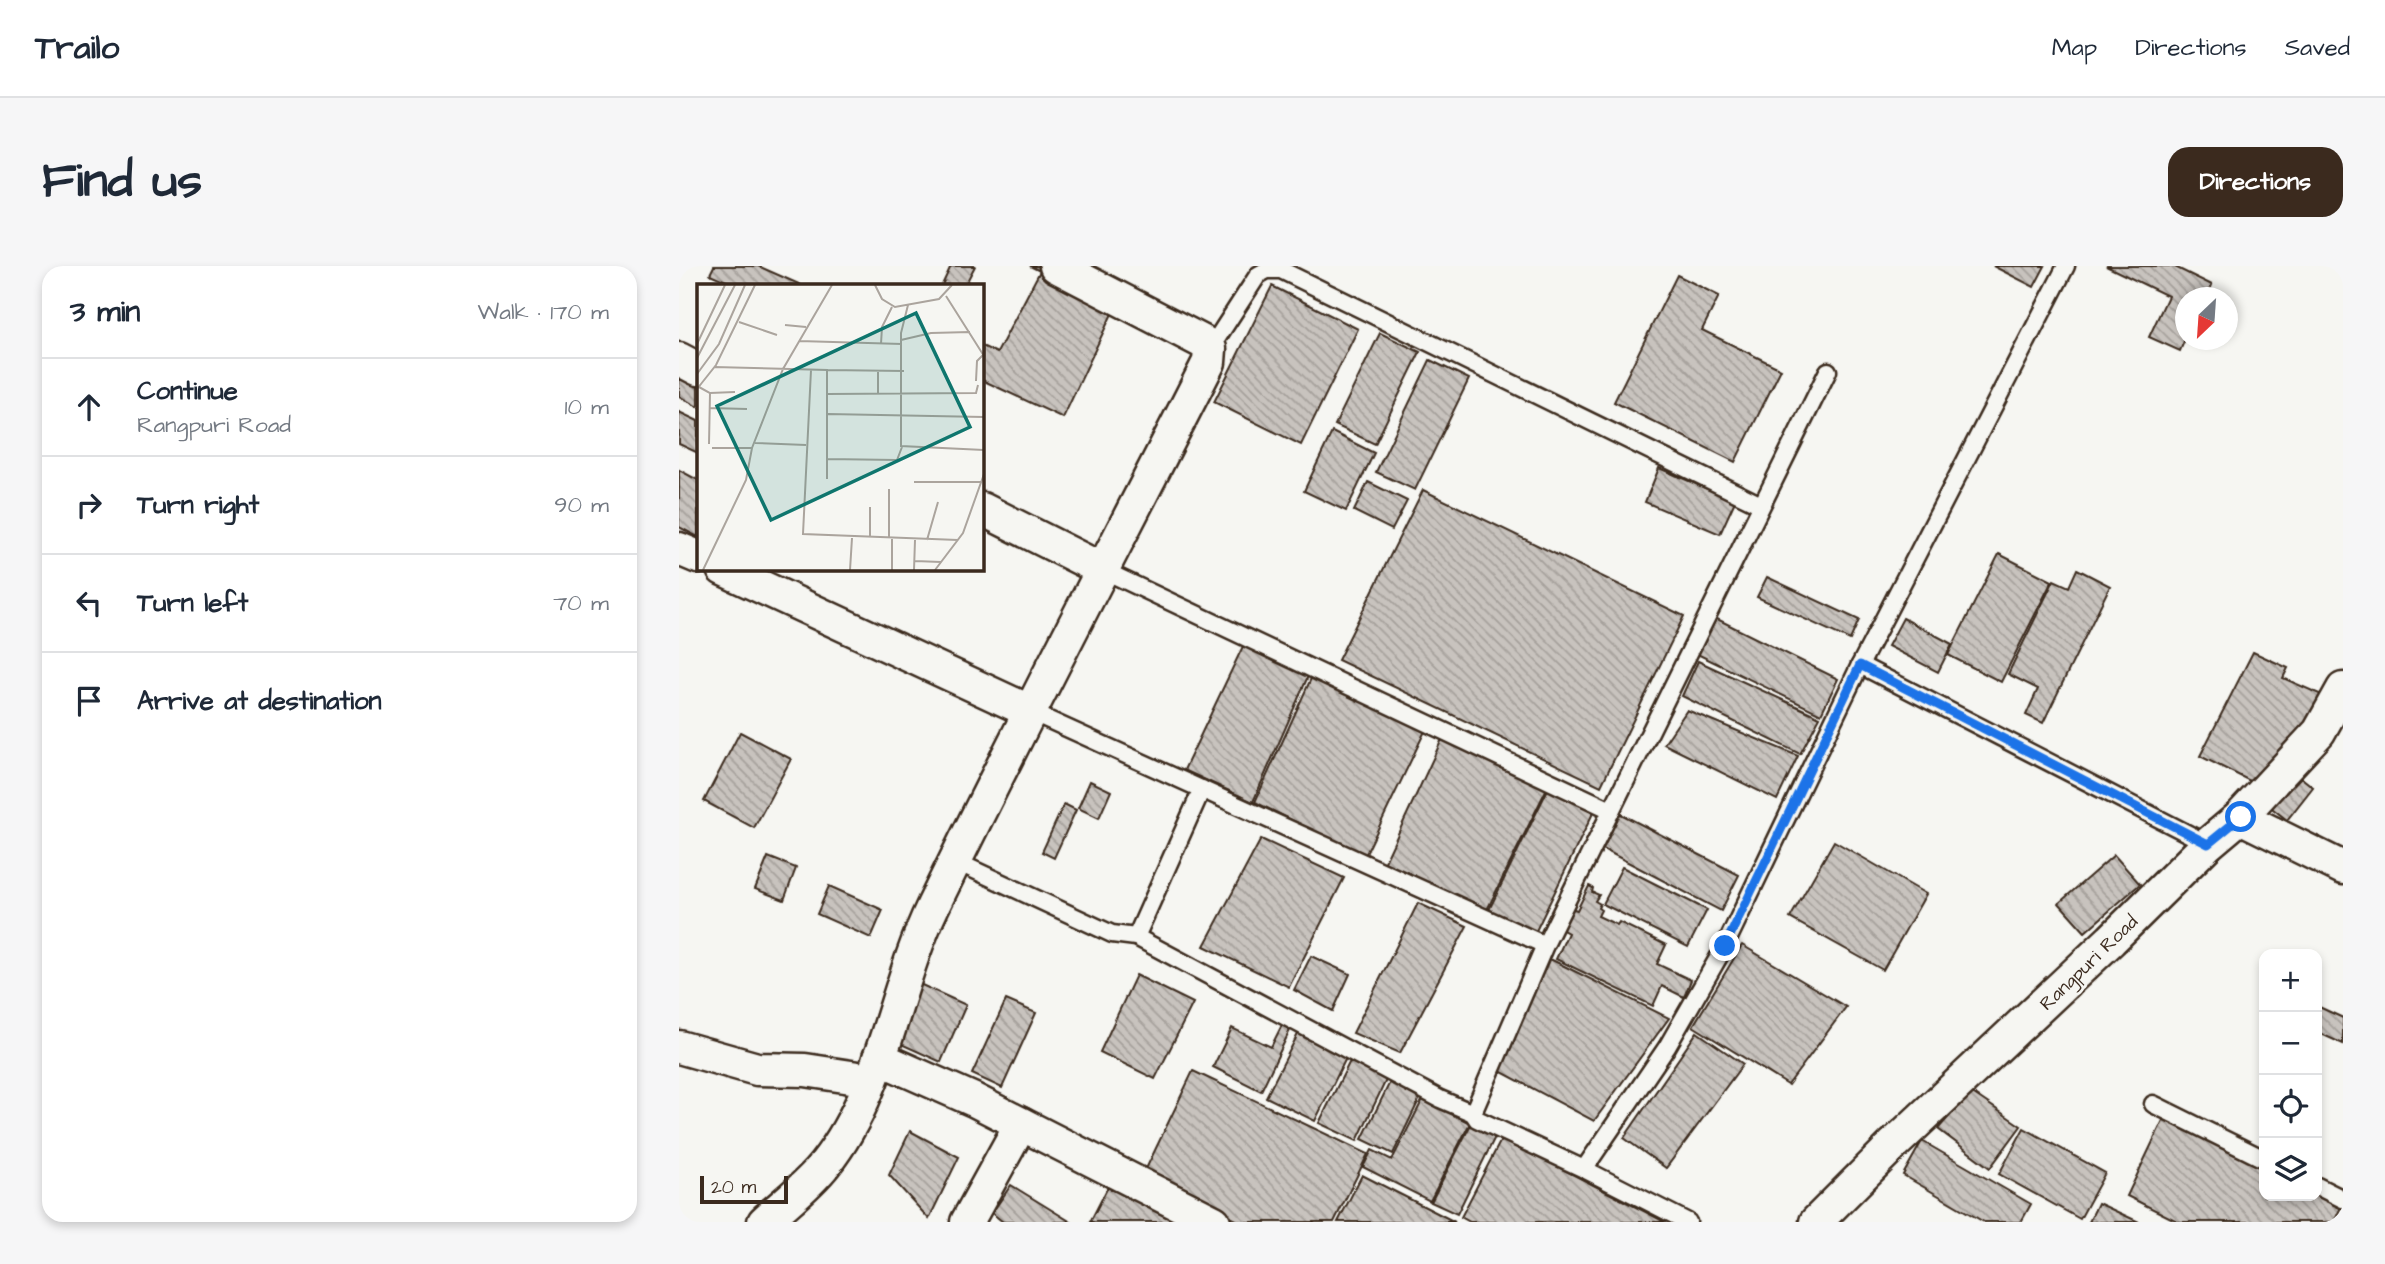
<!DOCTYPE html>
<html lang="en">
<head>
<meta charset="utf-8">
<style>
	body { margin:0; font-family:"Architects Daughter",sans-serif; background:#f6f6f7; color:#1f2937 }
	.controls { position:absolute; right:21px; bottom:21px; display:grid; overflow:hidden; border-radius:14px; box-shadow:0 4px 10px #0003 }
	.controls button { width:63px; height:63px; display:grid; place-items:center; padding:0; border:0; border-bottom:2px solid #e0e1e3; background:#fff; color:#1f2937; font:35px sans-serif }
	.compass { position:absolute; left:1496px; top:21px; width:63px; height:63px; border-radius:50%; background:#fff; box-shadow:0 4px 10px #0003; rotate:205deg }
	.scale { position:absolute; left:21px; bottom:18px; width:88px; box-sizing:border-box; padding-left:7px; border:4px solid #3b2a1e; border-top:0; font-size:19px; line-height:24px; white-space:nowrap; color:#3b2a1e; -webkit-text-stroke:5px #f6f6f2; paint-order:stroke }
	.stop { position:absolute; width:21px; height:21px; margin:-16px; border:5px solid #1a73e8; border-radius:50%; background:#fff }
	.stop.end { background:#1a73e8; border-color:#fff; box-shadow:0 2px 7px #0008 }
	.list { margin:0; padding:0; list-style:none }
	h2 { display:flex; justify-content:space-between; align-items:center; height:91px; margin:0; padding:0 28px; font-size:30px }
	h2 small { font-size:23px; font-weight:400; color:#747a83 }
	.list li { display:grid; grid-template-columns:46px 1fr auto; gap:21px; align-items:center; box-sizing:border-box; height:98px; padding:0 28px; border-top:2px solid #e0e1e3 }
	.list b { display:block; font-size:26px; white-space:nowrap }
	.list p { margin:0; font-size:23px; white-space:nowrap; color:#747a83 }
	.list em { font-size:23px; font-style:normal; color:#747a83 }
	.icon { flex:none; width:38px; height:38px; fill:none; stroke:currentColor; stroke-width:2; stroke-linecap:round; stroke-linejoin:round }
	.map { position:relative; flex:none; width:1664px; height:956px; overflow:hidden; border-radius:21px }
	header { display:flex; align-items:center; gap:42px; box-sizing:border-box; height:98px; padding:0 35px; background:#fff; border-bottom:2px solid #e0e1e3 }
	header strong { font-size:33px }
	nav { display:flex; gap:38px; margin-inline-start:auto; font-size:24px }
	.intro { display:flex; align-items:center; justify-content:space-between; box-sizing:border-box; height:168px; padding:0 42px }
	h1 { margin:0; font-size:49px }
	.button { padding:18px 32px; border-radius:21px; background:#3b2a1e; color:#fff; font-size:24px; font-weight:700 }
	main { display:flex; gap:42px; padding:0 42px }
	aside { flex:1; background:#fff; border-radius:21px; box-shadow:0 4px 10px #0003 }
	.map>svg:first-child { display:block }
	.building { fill:url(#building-back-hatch); stroke:#3b2a1e; stroke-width:2 }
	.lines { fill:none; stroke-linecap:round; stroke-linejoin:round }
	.lane-casing { stroke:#3b2a1e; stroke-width:21 }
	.street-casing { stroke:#3b2a1e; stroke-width:37 }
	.lane { stroke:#f6f6f2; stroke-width:16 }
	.street { stroke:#f6f6f2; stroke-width:32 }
	.route { stroke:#1a73e8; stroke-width:9 }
	.labels { text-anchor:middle; stroke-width:5; stroke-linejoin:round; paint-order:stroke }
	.street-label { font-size:19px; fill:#3b2a1e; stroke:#f6f6f2 }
	.inset-road { fill:none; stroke:#aba49d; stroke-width:2 }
	.view { fill:#0f766e; fill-opacity:0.15; stroke:#0f766e; stroke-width:3.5 }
	.inset-edge { fill:none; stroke:#3b2a1e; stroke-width:3.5 }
</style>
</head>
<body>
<header>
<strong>Trailo</strong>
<nav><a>Map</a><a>Directions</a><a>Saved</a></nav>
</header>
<div class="intro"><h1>Find us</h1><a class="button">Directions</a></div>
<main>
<aside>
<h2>3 min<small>Walk · 170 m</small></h2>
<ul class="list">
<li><svg class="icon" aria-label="ahead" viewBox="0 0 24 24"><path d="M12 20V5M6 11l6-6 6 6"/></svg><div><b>Continue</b><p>Rangpuri Road</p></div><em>10 m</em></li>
<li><svg class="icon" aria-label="right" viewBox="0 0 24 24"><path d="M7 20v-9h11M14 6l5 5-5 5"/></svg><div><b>Turn right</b></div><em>90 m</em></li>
<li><svg class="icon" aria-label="left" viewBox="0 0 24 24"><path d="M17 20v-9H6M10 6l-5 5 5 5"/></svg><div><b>Turn left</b></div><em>70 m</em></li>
<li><svg class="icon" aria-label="arrive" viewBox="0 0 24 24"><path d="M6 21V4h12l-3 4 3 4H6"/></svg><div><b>Arrive at destination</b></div></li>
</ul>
</aside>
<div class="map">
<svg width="1664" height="956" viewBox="0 0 1664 956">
	<defs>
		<pattern id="building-back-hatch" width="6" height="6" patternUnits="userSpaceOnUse" patternTransform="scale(1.75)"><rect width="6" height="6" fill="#c8c3be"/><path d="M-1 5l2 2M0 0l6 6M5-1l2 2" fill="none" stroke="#a49f9a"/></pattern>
	</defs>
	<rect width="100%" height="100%" fill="#f6f6f2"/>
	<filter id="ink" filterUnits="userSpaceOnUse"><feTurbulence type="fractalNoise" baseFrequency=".0143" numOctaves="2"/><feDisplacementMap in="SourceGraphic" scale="14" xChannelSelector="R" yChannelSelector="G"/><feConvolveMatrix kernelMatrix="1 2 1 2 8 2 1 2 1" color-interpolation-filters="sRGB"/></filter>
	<g filter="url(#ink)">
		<!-- building -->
		<g class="building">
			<path d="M35,0H79L122,19H56L31,8Z"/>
			<path d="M272,0H296L286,19H263Z"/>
			<path d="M351,0H359L438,37L384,152L303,114V80L318,87L361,5Z"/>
			<path d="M1314,0H1366L1355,21Z"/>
			<path d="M1427,0H1494L1533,19L1527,32H1506V73L1501,85L1470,71L1489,30Z"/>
			<path d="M998,9L1040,30L1023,64L1102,103L1056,196L935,136Z"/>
			<path d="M593,20L679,63L622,179L535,136Z"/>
			<path d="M701,67L741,86L696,178L656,159Z"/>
			<path d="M751,94L790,113L736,224L697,206Z"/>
			<path d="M0,107L19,112V141L0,130Z"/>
			<path d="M0,146L19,155V187L0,178Z"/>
			<path d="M653,166L695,187L667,245L625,225Z"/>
			<path d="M980,202L1056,235L1041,268L966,236Z"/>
			<path d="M0,204L19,214V271L0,261Z"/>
			<path d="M689,216L728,235L713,264L675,245Z"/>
			<path d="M744,224L1005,350L922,520L659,394Z"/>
			<path d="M1320,288L1373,315L1322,416L1269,389Z"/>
			<path d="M1398,303L1431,320L1364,457L1347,449L1359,423L1329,408L1375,314L1390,321Z"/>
			<path d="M1088,311L1180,354L1171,374L1078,331Z"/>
			<path d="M1030,349L1159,413L1142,448L1012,385Z"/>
			<path d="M1224,352L1273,378L1259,406L1209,380Z"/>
			<path d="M565,378L630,408L574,536L505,504Z"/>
			<path d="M1574,386L1609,402L1604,412L1652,433L1573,516L1521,490Z"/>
			<path d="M1019,395L1141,451L1121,488L1003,430Z"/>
			<path d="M634,408L747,463L686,590L576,536Z"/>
			<path d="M1008,444L1119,490L1098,534L985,478Z"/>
			<path d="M61,466L112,493L75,562L25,535Z"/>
			<path d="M764,471L869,520L806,648L704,600Z"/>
			<path d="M1610,502L1634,521L1608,554L1584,535Z"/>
			<path d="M411,515L432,525L420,552L399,542Z"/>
			<path d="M870,521L916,543L854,671L807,650Z"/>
			<path d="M385,538L397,544L375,592L363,586Z"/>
			<path d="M938,546L1060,609L1042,645L920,581Z"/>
			<path d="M582,573L665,612L610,721L525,680Z"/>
			<path d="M1155,575L1247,628L1204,704L1111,652Z"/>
			<path d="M1435,589L1461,618L1406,666L1380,637Z"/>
			<path d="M89,591L117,602L105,634L76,623Z"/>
			<path d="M943,601L1028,644L1009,681L924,638Z"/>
			<path d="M150,620L204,644L192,672L138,648Z"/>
			<path d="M910,620L914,622L913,626L920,629L916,635L921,638L919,642L922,644L919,650L938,659L940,656L987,679L978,698L1012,714L1005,731L983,720L974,740L877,693L889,667L882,663L892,642L898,644Z"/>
			<path d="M739,637L788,660L721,787L674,767Z"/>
			<path d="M1063,679L1167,741L1109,819L1014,760Z"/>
			<path d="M632,690L671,708L654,745L615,724Z"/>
			<path d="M869,692L990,752L915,855L817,803Z"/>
			<path d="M457,709L514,737L476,813L421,786Z"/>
			<path d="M236,716L287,739L262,796L211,773Z"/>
			<path d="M327,734L357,747L323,822L293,808Z"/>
			<path d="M1638,740L1664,752V778L1638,766Z"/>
			<path d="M605,755L613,760L582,825L534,801L553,762L592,781Z"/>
			<path d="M620,766L668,790L636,855L587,831Z"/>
			<path d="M1018,766L1064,798L987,902L945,872Z"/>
			<path d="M671,795L708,812L678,875L640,857Z"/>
			<path d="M514,805L689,888L655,956H561L465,907Z"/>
			<path d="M711,816L742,830L714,888L683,873Z"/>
			<path d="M1292,826L1342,860L1311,902L1259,863Z"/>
			<path d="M744,833L791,857L751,935L684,901L693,884L713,894Z"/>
			<path d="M1486,850L1585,898V930H1638V923L1664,937L1655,956H1500L1448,930Z"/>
			<path d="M792,858L816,871L778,948L752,936Z"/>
			<path d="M1345,862L1426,907L1401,953L1320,908Z"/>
			<path d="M231,865L280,891L250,953L210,909Z"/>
			<path d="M823,872L986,956H791L782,951Z"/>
			<path d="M1243,875L1352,938L1342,956H1305L1224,909Z"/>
			<path d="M683,909L776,956H659Z"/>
			<path d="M434,911L516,956H411Z"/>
			<path d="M332,919L392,956H324L313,947Z"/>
			<path d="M1419,937L1460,956H1410Z"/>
		</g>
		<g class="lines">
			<defs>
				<g id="lane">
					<path d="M531,83L579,9L588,4H602L1082,239"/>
					<path d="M424,304L932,544"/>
					<path d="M1181,399L1529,578"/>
					<path d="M350,445L866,679"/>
					<path d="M276,595L433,668L457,671L761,833L794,847"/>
					<path d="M457,671L523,523"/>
					<path d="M1474,838L1585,893"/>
					<path d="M905,903L988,781L1046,680L1181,399L1387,0"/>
					<path d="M1638,920L1664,933"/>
					<path d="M1009,956L905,903L798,853L794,847L866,679L1149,105"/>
				</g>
				<g id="street">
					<path d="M0,93L19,103"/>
					<path d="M303,243L424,304"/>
					<path d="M0,283L19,291"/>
					<path d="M44,303L350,445"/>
					<path d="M1561,551L1664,602"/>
					<path d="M0,781L78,803L126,804L192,814"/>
					<path d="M200,792L295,834L535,956"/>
					<path d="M85,956C105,937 129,920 146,898C205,824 214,723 254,640C343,457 438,277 530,96L531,83L524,76L377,0"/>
					<path d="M288,956L342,858"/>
					<path d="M1137,956L1213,880L1432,674L1529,578L1561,551L1640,466L1664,423"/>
				</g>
			</defs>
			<!-- lane casing -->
			<use href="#lane" class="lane-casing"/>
			<!-- street casing -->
			<use href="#street" class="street-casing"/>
			<!-- lane -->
			<use href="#lane" class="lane"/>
			<!-- street -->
			<use href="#street" class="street"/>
		</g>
	</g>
	<g class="lines" filter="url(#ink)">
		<!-- route -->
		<path class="route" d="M1046,680L1181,399L1529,578L1562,551"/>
	</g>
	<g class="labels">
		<!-- street labels -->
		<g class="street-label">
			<text transform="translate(1409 696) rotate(-44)" y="7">Rangpuri Road</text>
		</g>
	</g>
	<!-- overview -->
	<g transform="translate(18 18)">
		<rect width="287" height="287" fill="#f6f6f2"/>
		<path class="inset-road" d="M178,1L185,15L198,23L242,15L255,1M249,12L287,72M211,21L204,49V162L287,166M42,38L80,51M88,41L109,43M204,56L234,49L273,48M102,57L205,60M0,60L28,1M184,60L185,43L195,23M0,74L38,1M17,83L130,86V195M114,86L106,250L261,256M130,86L207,87M181,88V110M0,90L22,60L48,1M279,97L280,77L286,71M2,103L13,109L12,160M0,105L19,81L58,1M13,109L38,108M131,110L279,109L281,101M13,124L50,125M131,130L287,133M58,159L109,161M15,164H55M130,175L200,176L205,163M217,198H285M192,205V255M173,223V254M230,256L241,218M218,277L244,278M6,286L49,196L55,164L86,85L135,1M153,286L155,254M195,286V255M217,286L218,256M238,286L266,249L287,190"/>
		<path class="view" d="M219,29L273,143L74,236L20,122Z"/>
		<rect width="287" height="287" class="inset-edge"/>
	</g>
</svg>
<div class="controls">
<button>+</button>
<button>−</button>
<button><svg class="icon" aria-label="locate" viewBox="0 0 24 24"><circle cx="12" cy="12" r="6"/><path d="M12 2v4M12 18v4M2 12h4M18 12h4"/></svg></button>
<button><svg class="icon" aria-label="layers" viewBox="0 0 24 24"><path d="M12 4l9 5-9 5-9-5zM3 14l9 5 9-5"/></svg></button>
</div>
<svg class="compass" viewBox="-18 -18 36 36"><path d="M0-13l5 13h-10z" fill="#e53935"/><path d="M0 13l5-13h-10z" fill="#747a83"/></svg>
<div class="scale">20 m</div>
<div class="stop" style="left:1562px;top:551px"></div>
<div class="stop end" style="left:1046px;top:680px"></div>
</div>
</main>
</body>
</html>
